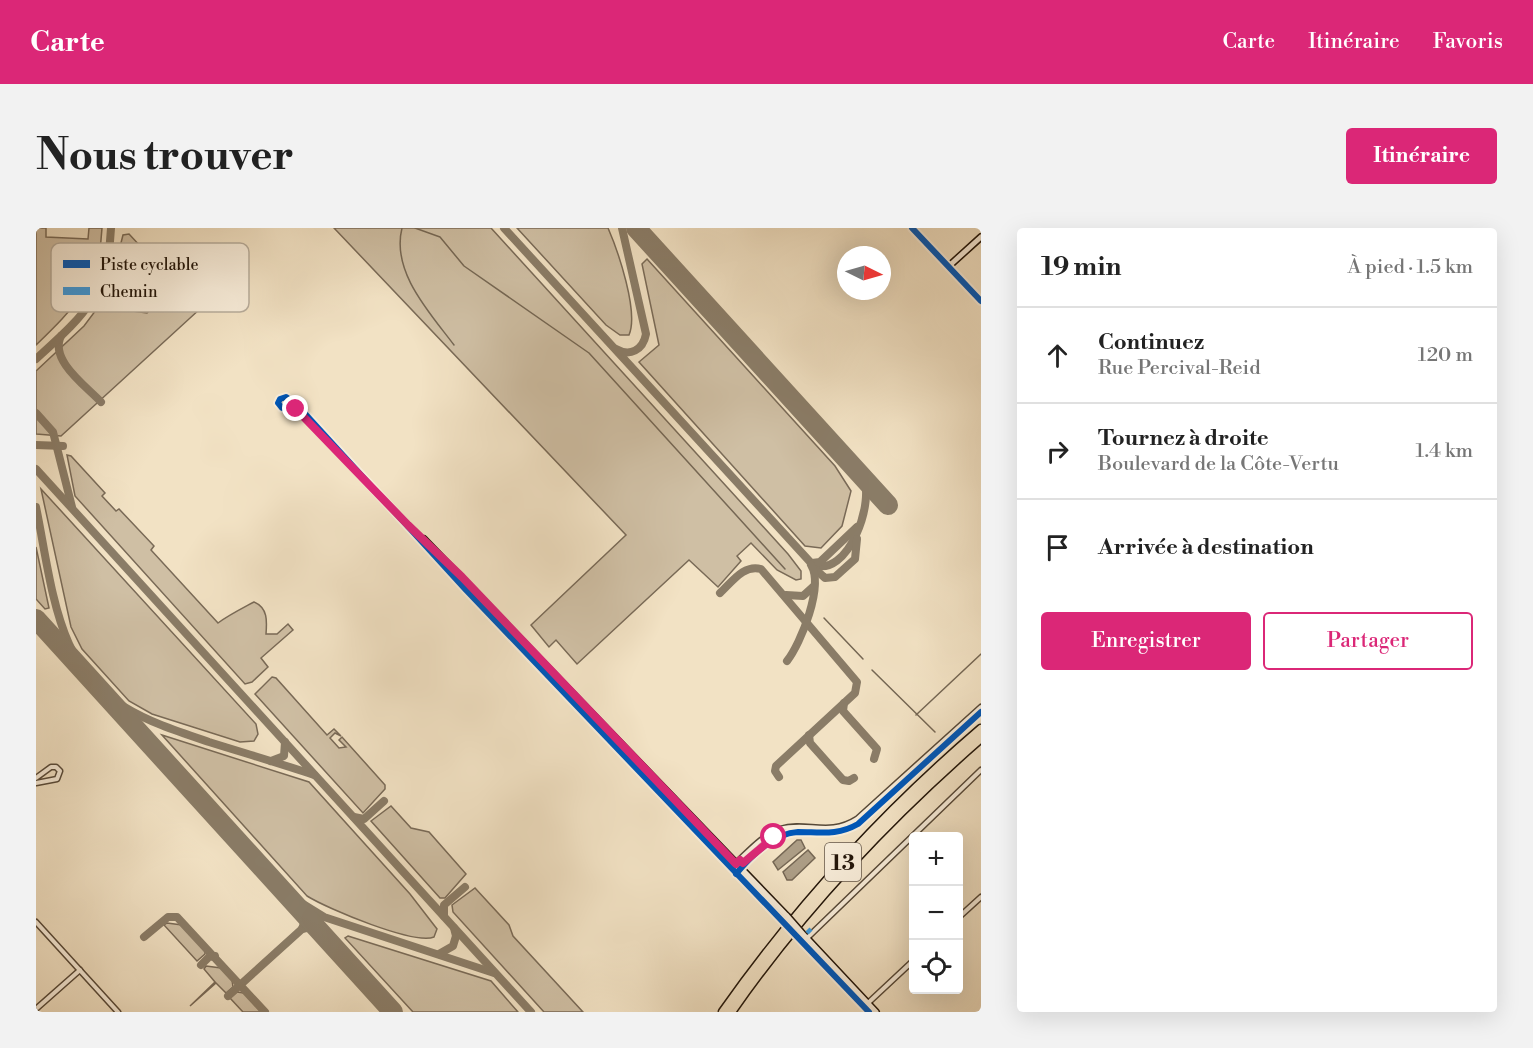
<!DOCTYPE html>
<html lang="fr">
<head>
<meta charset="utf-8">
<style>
	body { margin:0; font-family:"Libre Bodoni",serif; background:#f2f2f2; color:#222 }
	.controls { position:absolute; right:18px; bottom:18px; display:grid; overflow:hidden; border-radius:6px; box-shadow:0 6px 24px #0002 }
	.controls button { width:54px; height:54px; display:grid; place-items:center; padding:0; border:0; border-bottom:2px solid #e0e0e0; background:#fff; color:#222; font:30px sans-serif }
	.compass { position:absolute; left:801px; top:18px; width:54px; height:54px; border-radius:50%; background:#fff; box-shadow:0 6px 24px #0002; rotate:95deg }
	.stop { position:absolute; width:18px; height:18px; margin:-14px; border:4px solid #db2777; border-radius:50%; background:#fff }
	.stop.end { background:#db2777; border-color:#fff; box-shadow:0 2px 6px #0008 }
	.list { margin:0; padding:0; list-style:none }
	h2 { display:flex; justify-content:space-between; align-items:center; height:78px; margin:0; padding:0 24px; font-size:26px }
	h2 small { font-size:20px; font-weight:400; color:#767676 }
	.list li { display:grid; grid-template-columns:39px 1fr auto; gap:18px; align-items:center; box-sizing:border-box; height:96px; padding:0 24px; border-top:2px solid #e0e0e0 }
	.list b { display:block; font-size:22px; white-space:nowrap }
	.list p { margin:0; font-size:20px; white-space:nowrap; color:#767676 }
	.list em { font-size:20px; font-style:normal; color:#767676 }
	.actions { display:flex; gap:12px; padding:18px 24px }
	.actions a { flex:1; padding:14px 0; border:2px solid #db2777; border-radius:6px; text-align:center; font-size:21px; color:#db2777 }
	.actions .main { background:#db2777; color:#fff }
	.icon { flex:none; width:33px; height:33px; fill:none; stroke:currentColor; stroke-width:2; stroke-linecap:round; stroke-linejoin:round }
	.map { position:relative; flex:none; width:945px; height:784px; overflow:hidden; border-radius:6px }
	header { display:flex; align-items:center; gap:36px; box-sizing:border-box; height:84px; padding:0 30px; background:#db2777; color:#fff }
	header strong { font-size:28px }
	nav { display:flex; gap:33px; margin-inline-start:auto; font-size:21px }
	.intro { display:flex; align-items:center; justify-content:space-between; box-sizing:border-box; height:144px; padding:0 36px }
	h1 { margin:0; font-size:42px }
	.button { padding:15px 27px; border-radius:6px; background:#db2777; color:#fff; font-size:21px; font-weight:700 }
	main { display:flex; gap:36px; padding:0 36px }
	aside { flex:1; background:#fff; border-radius:6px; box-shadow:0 6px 24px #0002 }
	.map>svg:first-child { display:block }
	.green { fill:#cfbfa4; stroke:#796a57; stroke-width:1.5 }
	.water { fill:#ac9d85; stroke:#756754; stroke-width:1.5 }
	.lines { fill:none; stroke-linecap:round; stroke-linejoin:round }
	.stream { stroke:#756754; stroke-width:1.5 }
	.taxiway { stroke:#8a7c67; stroke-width:8 }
	.runway { stroke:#8a7c67; stroke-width:20 }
	.street-casing { stroke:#574938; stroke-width:7 }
	.secondary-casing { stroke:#23160a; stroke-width:8 }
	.highway-casing { stroke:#23160a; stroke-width:11 }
	.street { stroke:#f7ecd9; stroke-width:4 }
	.secondary { stroke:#f7ecd9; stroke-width:5 }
	.highway { stroke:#f2e2c4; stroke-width:8 }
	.secondary-bridge-casing { stroke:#23160a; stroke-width:8; stroke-linecap:butt }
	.secondary-bridge { stroke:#f7ecd9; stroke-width:5 }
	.quiet { stroke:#3c9ade; stroke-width:4.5; stroke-dasharray:9 4.5; stroke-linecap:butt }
	.cycleway-casing { stroke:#f7ecd9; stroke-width:10 }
	.cycleway { stroke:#0057b8; stroke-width:6 }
	.route { stroke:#db2777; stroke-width:8 }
	.labels { text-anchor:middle; stroke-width:6; stroke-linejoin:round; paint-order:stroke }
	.shield { fill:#f7ecd9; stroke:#635648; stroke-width:1.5 }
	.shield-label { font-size:22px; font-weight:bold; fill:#23160a }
	.key { fill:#f7ecd9; stroke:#b7ac9b; stroke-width:1.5 }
	.key-label { font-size:16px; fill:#23160a }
</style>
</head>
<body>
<header>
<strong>Carte</strong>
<nav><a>Carte</a><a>Itinéraire</a><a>Favoris</a></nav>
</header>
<div class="intro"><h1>Nous trouver</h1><a class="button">Itinéraire</a></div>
<main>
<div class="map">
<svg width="945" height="784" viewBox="0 0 945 784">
	<rect width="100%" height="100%" fill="#f2e2c4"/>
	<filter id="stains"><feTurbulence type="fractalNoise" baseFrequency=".00333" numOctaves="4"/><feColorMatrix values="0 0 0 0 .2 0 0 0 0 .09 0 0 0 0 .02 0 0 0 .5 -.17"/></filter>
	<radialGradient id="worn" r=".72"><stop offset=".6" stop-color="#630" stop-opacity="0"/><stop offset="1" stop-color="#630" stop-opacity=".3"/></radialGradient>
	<!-- green -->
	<g class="green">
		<path d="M0,0H10V9L52,11L53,0H66C64,55 37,81 0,117Z"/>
		<path d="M298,0H455L752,326L765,343V351L760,352L741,342L715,315L701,328L705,333L682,359L653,332L541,436L520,412L513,419L495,397L590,307Z"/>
		<path d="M481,0H572C582,23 603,84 593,107H584L570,97Z"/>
		<path d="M93,6L107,21L93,20L101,35L92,41L91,49L95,50L93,57L95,60L89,75L98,78L97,83L111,85L122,73L128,75L136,65L145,61L165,77V80L25,208L0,206V143L48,98L72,66L87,7Z"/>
		<path d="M611,31L799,238L815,263L806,298L785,320L769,318L603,134L623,117L606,36Z"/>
		<path d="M31,227L35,228L69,265L66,268L80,283L83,281L118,318L115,322L182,395C193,387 205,381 218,374C232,380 231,393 230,406H241L252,396L257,402L225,430L232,439L216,454L209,456L39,268Z"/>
		<path d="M5,261L220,496L222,506L218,513L204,514L116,486L93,473L46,421L35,399Z"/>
		<path d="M0,319L13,380L9,381L0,371Z"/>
		<path d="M236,449L240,450L291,507L298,501L305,508L299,505L294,510L303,520L310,519L303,512L306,509L349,557V561L327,585L219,466Z"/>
		<path d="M126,507L273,554L374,666L401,701L398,709C378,717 292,681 271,668Z"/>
		<path d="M355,578L375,600L393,604L430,646L409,670H404L335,593Z"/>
		<path d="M439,660L473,697L477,708L547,784H508L417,684L416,677Z"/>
		<path d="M131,695L146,697L169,722V726L161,733L128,697Z"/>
		<path d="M312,708L455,753L482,784H377L309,710Z"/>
		<path d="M170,738L185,740L196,752L197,759L190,765L180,755L154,778L179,754L168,741Z"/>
		<path d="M201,764L208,765L225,784H207L194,770Z"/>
	</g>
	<!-- water -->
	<g class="water">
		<path d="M761,612H765L769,620L742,642L737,634Z"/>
		<path d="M772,622L779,630L756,652H751L747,644Z"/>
	</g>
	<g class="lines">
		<!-- stream -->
		<g class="stream">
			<path d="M366,0C355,44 394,85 418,117"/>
			<path d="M379,0L404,9L428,38L553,125L749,341"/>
			<path d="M788,390L827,431"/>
			<path d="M836,442L899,504"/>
			<path d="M880,487L945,426"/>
		</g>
		<!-- taxiway -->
		<g class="taxiway">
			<path d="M468,0L776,336C812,353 841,270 826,248"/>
			<path d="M25,108C13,132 50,158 65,174"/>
			<path d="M580,121C594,129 607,122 610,106L586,0"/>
			<path d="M0,131C47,88 72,68 75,0"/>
			<path d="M0,185L17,204L36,279"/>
			<path d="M0,217L27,218"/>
			<path d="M0,241L495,784"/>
			<path d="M0,279C9,322 15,376 33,416C61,478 114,494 173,514C208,525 243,535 278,547"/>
			<path d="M776,335L784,334L821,299"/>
			<path d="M779,341L789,350L799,349L819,331L821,311"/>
			<path d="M684,365C696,354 708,336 725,341L821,454L819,465L740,538L739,543L743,549"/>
			<path d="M750,367L767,368L778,358"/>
			<path d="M751,433C765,415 788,358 775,337"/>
			<path d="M808,475L807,483L841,521L838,531"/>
			<path d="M773,507L774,515L807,552L813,553L818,550"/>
			<path d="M235,533L248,528L249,514"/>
			<path d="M318,589L328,591L348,573"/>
			<path d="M219,632L254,668L288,689L458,745"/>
			<path d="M408,688V677L429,659"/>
			<path d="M266,701L275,699L284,703"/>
			<path d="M108,709L132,689H141L229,784"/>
			<path d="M403,726L417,718L420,708L418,700"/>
			<path d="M165,737L173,729L179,728"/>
			<path d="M192,768L266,701L269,692L266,684"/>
		</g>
		<!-- runway -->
		<g class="runway">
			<path d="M600,0L852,277"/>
			<path d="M0,391L357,784"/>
		</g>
		<defs>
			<g id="street">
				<path d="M0,550L15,539H20L24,543L21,551L0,555"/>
				<path d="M700,635C713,623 727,607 744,601C771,593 793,609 821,591L945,479"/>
				<path d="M702,639L733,611L757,601"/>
				<path d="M922,690L945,669"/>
				<path d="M0,694L82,784"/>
				<path d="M770,711L945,542"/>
				<path d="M832,775L878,732"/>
				<path d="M0,781L44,742"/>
			</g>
			<g id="secondary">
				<path d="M876,0L945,73"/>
				<path d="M913,38L945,9"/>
				<path d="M274,192L258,180H246L242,175L244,171L250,169L262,178L430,362L747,693"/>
				<path d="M388,311L751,688"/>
				<path d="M765,704L840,784"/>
				<path d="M762,708L833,784"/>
			</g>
			<g id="highway">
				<path d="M687,784C761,679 848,584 945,501"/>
				<path d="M695,784C766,682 852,591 945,510"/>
			</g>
		</defs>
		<!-- street casing -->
		<use href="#street" class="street-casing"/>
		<!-- secondary casing -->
		<use href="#secondary" class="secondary-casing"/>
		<!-- highway casing -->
		<use href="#highway" class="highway-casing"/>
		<!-- street -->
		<use href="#street" class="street"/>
		<!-- secondary -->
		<use href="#secondary" class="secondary"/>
		<!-- highway -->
		<use href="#highway" class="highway"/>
		<defs>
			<g id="secondary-bridge">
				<path d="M751,688L765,704"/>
				<path d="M747,693L762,708"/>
			</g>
		</defs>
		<!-- secondary-bridge casing -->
		<use href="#secondary-bridge" class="secondary-bridge-casing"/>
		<!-- secondary-bridge -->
		<use href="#secondary-bridge" class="secondary-bridge"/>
		<!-- quiet -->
		<path class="quiet" d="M771,705L775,701"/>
		<defs>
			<g id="cycleway">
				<path d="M876,0L945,73"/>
				<path d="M274,192L258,180H246L242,175L244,171L250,169L262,178L430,362L833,784"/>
				<path d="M700,646C715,628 738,605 762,604C784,604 801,608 822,596L945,484"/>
			</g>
		</defs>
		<!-- cycleway casing -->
		<use href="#cycleway" class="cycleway-casing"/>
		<!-- cycleway -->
		<use href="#cycleway" class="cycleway"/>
	</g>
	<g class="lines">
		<!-- route -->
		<path class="route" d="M260,181L372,297L426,349L700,636L704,632L707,635L738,609"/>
	</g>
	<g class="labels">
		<!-- shield labels -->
		<rect class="shield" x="789" y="615" width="36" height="38" rx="4.5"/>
		<g class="shield-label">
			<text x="807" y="642">13</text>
		</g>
	</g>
	<!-- legend -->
	<rect x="15" y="15" width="198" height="69" rx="9" class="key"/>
	<rect x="27" y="32" width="27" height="8" fill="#0057b8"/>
	<rect x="27" y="59" width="27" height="8" fill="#3c9ade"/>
	<g class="key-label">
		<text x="64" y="42">Piste cyclable</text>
		<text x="64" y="69">Chemin</text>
	</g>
	<rect width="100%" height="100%" filter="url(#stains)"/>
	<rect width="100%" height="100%" fill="url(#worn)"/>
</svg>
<div class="controls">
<button>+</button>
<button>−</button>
<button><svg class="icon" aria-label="locate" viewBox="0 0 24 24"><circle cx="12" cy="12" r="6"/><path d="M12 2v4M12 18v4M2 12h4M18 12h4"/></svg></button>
</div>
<svg class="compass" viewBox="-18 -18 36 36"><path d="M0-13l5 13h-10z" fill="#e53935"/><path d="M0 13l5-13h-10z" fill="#767676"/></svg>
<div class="stop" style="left:738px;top:609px"></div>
<div class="stop end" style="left:260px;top:181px"></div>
</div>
<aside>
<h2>19 min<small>À pied · 1.5 km</small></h2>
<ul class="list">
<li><svg class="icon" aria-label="ahead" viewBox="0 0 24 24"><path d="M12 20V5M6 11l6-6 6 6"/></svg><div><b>Continuez</b><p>Rue Percival-Reid</p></div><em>120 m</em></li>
<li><svg class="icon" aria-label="right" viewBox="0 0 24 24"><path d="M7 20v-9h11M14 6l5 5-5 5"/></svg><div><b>Tournez à droite</b><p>Boulevard de la Côte-Vertu</p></div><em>1.4 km</em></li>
<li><svg class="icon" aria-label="arrive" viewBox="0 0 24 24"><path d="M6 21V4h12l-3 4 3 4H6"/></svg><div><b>Arrivée à destination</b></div></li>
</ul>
<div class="actions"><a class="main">Enregistrer</a><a>Partager</a></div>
</aside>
</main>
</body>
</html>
